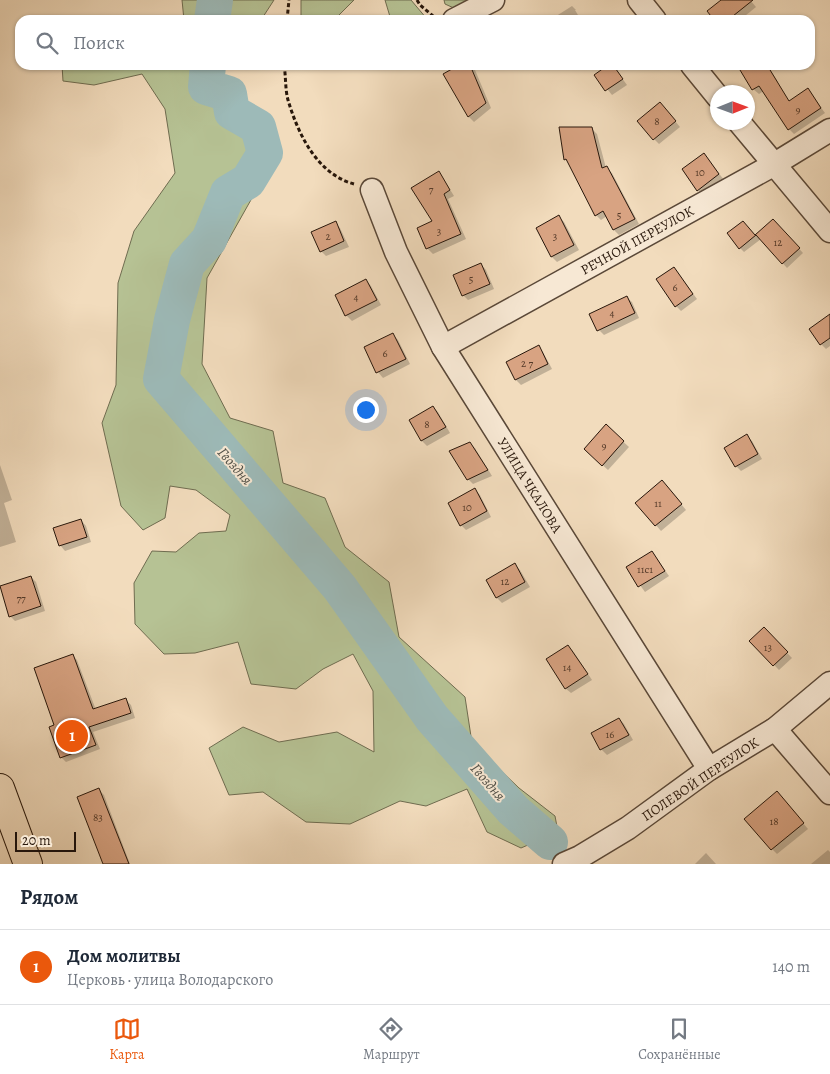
<!DOCTYPE html>
<html lang="ru">
<head>
<meta charset="utf-8">
<style>
	body { margin:0; font-family:Alegreya,serif; background:#f2f2f3; color:#1f2937 }
	.compass { position:absolute; left:710px; top:85px; width:45px; height:45px; border-radius:50%; background:#fff; box-shadow:0 1px 4px #0004; rotate:89deg }
	.scale { position:absolute; left:15px; bottom:12px; width:61px; box-sizing:border-box; padding-left:5px; border:2px solid #28170b; border-top:0; font-size:14px; line-height:18px; white-space:nowrap; color:#28170b; -webkit-text-stroke:4px #f7e8d4; paint-order:stroke }
	.you { position:absolute; left:365px; top:409px; width:18px; height:18px; margin:-12px; border:4px solid #fff; border-radius:50%; background:#1a73e8; box-shadow:0 0 0 8px #1a73e833 }
	.badge { display:grid; place-items:center; width:32px; height:32px; border-radius:50%; background:#ea580c; color:#fff; font-size:16px; font-weight:700 }
	.pin { position:absolute; translate:-50% -50%; border:2px solid #fff; box-shadow:0 1px 5px #0006 }
	.list { margin:0; padding:0; list-style:none }
	h2 { display:flex; justify-content:space-between; align-items:center; height:65px; margin:0; padding:0 20px; font-size:21px }
	h2 small { font-size:16px; font-weight:400; color:#747a83 }
	.list li { display:grid; grid-template-columns:32px 1fr auto; gap:15px; align-items:center; box-sizing:border-box; height:75px; padding:0 20px; border-top:1px solid #e0e1e3 }
	.list b { display:block; font-size:19px; white-space:nowrap }
	.list p { margin:0; font-size:16px; white-space:nowrap; color:#747a83 }
	.list em { font-size:16px; font-style:normal; color:#747a83 }
	.icon { flex:none; width:28px; height:28px; fill:none; stroke:currentColor; stroke-width:2; stroke-linecap:round; stroke-linejoin:round }
	.map { position:relative; flex:none; width:830px; height:864px; overflow:hidden }
	.search { position:absolute; background:#fff; box-shadow:0 1px 4px #0004; left:15px; right:15px; top:15px; height:55px; display:flex; align-items:center; gap:12px; box-sizing:border-box; padding:0 18px; border-radius:15px; color:#747a83; font-size:19px }
	.sheet { height:140px; background:#fff }
	nav { display:flex; justify-content:space-around; align-items:center; box-sizing:border-box; height:70px; border-top:1px solid #e0e1e3; background:#fff; font-size:14px; color:#747a83 }
	nav a { display:grid; justify-items:center; gap:2px }
	nav .on { color:#ea580c }
	.map>svg:first-child { display:block }
	.green { fill:#b6c294; stroke:#6f6c50 }
	.shadow { fill:#0003 }
	.lines { fill:none; stroke-linecap:round; stroke-linejoin:round }
	.river { stroke:#9dbab8; stroke-width:36 }
	.building { fill:#d8a382; stroke:#28170b }
	.minor-casing { stroke:#5a4838; stroke-width:25 }
	.major-casing { stroke:#28170b; stroke-width:30 }
	.path { stroke:#28170b; stroke-width:3; stroke-dasharray:4 2.5; stroke-linecap:butt }
	.minor { stroke:#f7e8d4; stroke-width:22 }
	.major { stroke:#f2dcbd; stroke-width:28 }
	.labels { text-anchor:middle; stroke-width:4; stroke-linejoin:round; paint-order:stroke }
	.number-label { font-size:11px; fill:#543a29 }
	.street-label { font-size:14px; fill:#28170b; stroke:#f7e8d4 }
	.water-label { font-size:15px; font-style:italic; fill:#515048; stroke:#f7e8d4 }
</style>
</head>
<body>
<div class="map">
<svg width="830" height="864" viewBox="0 0 830 864">
	<rect width="100%" height="100%" fill="#f2dcbd"/>
	<filter id="stains"><feTurbulence type="fractalNoise" baseFrequency=".004" numOctaves="4"/><feColorMatrix values="0 0 0 0 .2 0 0 0 0 .09 0 0 0 0 .02 0 0 0 .5 -.17"/></filter>
	<radialGradient id="worn" r=".72"><stop offset=".6" stop-color="#630" stop-opacity="0"/><stop offset="1" stop-color="#630" stop-opacity=".3"/></radialGradient>
	<!-- green -->
	<g class="green">
		<path d="M182,0H274L261,20L231,16L229,20H184Z"/>
		<path d="M301,0H354L334,20H301Z"/>
		<path d="M385,0H411L427,19L391,20Z"/>
		<path d="M444,0H479L456,9L445,4Z"/>
		<path d="M62,65H214L213,79L276,128L261,182L207,278L202,364L230,418L273,431L283,483L325,498L345,547L389,582L399,637L465,697L472,743L519,788L555,816L558,832L521,848L487,832L467,789L426,806L400,801L350,824L306,822L263,792L229,795L209,748L243,727L279,742L337,732L374,752L373,691L353,654L323,669L296,689L251,684L238,642L195,653L164,654L135,624L134,583L152,551L176,552L199,533L226,531L230,515L196,490L170,486L165,518L143,530L121,506L102,423L116,385L118,283L134,231L175,173L165,109L142,74L94,85L63,81Z"/>
	</g>
	<!-- shadow -->
	<g class="shadow">
		<path d="M723,0H750L756,7L740,20H716Z"/>
		<path d="M572,6L576,10H575L581,20H550Z"/>
		<path d="M461,65H469L475,70L491,108L474,122L469,117L444,75Z"/>
		<path d="M610,65L616,70L627,85L612,95L596,75Z"/>
		<path d="M746,65H767L778,82L759,94L753,89Z"/>
		<path d="M808,90L825,113L794,134L789,129Z"/>
		<path d="M665,109L680,127L659,144L654,139Z"/>
		<path d="M592,129L597,134L606,168L612,173L639,224L619,235L614,230L607,216L601,220L596,215L571,165L565,159Z"/>
		<path d="M704,154L724,180L703,195L698,190Z"/>
		<path d="M438,173L443,178L454,196L448,199L466,239L433,254L427,248L418,228L434,222Z"/>
		<path d="M559,217L564,222L579,250L557,262L552,257Z"/>
		<path d="M773,220L803,253L787,268L761,239L744,252L740,248L743,222L756,236Z"/>
		<path d="M335,223L340,228L349,247L326,256L321,251Z"/>
		<path d="M481,264L486,270L494,289L468,300L463,295Z"/>
		<path d="M674,268L697,299L681,311L676,306Z"/>
		<path d="M366,280L371,286L381,305L352,321L346,315L336,296Z"/>
		<path d="M626,297L632,302L639,318L604,335L599,330Z"/>
		<path d="M830,315V346L826,349L821,344Z"/>
		<path d="M393,335L398,340L410,364L383,378L378,372L366,348Z"/>
		<path d="M538,347L543,352L552,369L521,385L516,380L507,363Z"/>
		<path d="M433,407L438,412L450,433L427,446L422,441L410,420Z"/>
		<path d="M606,426L629,447L608,470L585,449Z"/>
		<path d="M746,436L752,441L762,459L741,471L736,466Z"/>
		<path d="M469,443L475,448L492,476L473,484L468,479Z"/>
		<path d="M0,465L12,500L4,503L16,542L0,547Z"/>
		<path d="M667,487L686,510L661,531L637,503Z"/>
		<path d="M475,490L480,495L491,517L466,530L461,525Z"/>
		<path d="M81,520L86,526L91,542L65,551L60,545Z"/>
		<path d="M652,552L669,576L645,592L627,567Z"/>
		<path d="M515,565L520,570L530,587L502,603L497,598L487,580Z"/>
		<path d="M31,577L36,582L45,611L15,621L10,616Z"/>
		<path d="M764,629L792,658L779,670L751,641Z"/>
		<path d="M568,646L573,651L592,680L571,693L565,688Z"/>
		<path d="M72,655L77,660L96,710L126,700L131,705L135,718L93,732L100,749L66,762L61,757L56,725Z"/>
		<path d="M619,719L624,724L633,740L607,755L601,749L593,734Z"/>
		<path d="M99,790L104,795L130,864H104Z"/>
		<path d="M782,798L808,829L777,854L772,849Z"/>
		<path d="M828,850L830,852V864H811Z"/>
		<path d="M706,853L716,864H695Z"/>
	</g>
	<g class="lines">
		<!-- river -->
		<g class="river">
			<path d="M212,20L215,0"/>
			<path d="M208,65L206,87L229,94L232,112L258,127L265,153L248,181L228,193L209,240L187,264L172,320L161,379L340,588L432,718L513,810L550,842"/>
		</g>
	</g>
	<!-- building -->
	<g class="building">
		<path d="M721,0H753L728,20H714L707,11Z"/>
		<path d="M459,65H470L486,103L468,117L443,74Z"/>
		<path d="M608,65H613L623,79L605,91L594,75Z"/>
		<path d="M737,65H767L789,101L808,88L821,108L788,130L759,86L752,90Z"/>
		<path d="M660,102L676,121L653,140L637,121Z"/>
		<path d="M559,127H592L602,168L607,166L635,219L613,230L603,211L595,216L566,159L564,160Z"/>
		<path d="M704,153L719,174L697,191L682,169Z"/>
		<path d="M439,171L450,190L444,194L461,234L426,249L417,228L432,221L411,188Z"/>
		<path d="M559,215L574,245L551,257L536,228Z"/>
		<path d="M773,219L800,248L782,264L756,235L739,249L727,233L743,221L755,235Z"/>
		<path d="M336,221L344,241L320,252L311,232Z"/>
		<path d="M481,263L490,284L462,296L453,275Z"/>
		<path d="M674,267L693,294L675,307L656,279Z"/>
		<path d="M366,279L377,300L345,316L335,295Z"/>
		<path d="M627,296L635,313L597,331L589,314Z"/>
		<path d="M830,314V338L820,345L809,329Z"/>
		<path d="M393,333L406,359L376,373L364,347Z"/>
		<path d="M539,345L548,364L515,380L506,362Z"/>
		<path d="M433,406L446,427L421,441L409,420Z"/>
		<path d="M606,424L624,441L602,466L584,449Z"/>
		<path d="M747,434L758,454L735,467L724,448Z"/>
		<path d="M470,442L488,470L467,480L449,451Z"/>
		<path d="M662,480L682,504L655,526L635,503Z"/>
		<path d="M475,488L487,511L460,526L448,503Z"/>
		<path d="M81,519L87,537L59,546L53,528Z"/>
		<path d="M652,551L665,571L638,587L626,567Z"/>
		<path d="M515,563L525,582L496,598L486,580Z"/>
		<path d="M31,576L41,606L9,617L0,586Z"/>
		<path d="M764,627L788,652L773,666L749,641Z"/>
		<path d="M568,645L588,674L565,689L546,659Z"/>
		<path d="M73,654L93,709L126,698L131,713L89,727L96,745L60,758L49,727L54,725L34,668Z"/>
		<path d="M619,718L629,735L600,750L591,733Z"/>
		<path d="M99,788L129,864H103L77,797Z"/>
		<path d="M777,791L804,823L771,850L744,819Z"/>
	</g>
	<g class="lines">
		<defs>
			<g id="minor">
				<path d="M639,0L655,20"/>
				<path d="M454,20L493,0"/>
				<path d="M692,65L718,97"/>
				<path d="M739,122L830,231"/>
				<path d="M372,190L396,252L443,347L709,769"/>
				<path d="M443,347L773,165L830,130"/>
				<path d="M775,729L830,793"/>
				<path d="M564,864L580,857L628,828L709,769L775,729L830,683"/>
			</g>
			<path id="major" d="M0,788L28,864"/>
		</defs>
		<!-- minor casing -->
		<use href="#minor" class="minor-casing"/>
		<!-- major casing -->
		<use href="#major" class="major-casing"/>
		<!-- path -->
		<g class="path">
			<path d="M417,0L420,5L433,16"/>
			<path d="M287,20L289,0"/>
			<path d="M284,65C286,76 285,89 288,100C298,134 317,174 354,184"/>
		</g>
		<!-- minor -->
		<use href="#minor" class="minor"/>
		<!-- major -->
		<use href="#major" class="major"/>
	</g>
	<g class="labels">
		<!-- number labels -->
		<g class="number-label">
			<text x="798" y="113">9</text>
			<text x="657" y="125">8</text>
			<text x="700" y="176">10</text>
			<text x="431" y="193">7</text>
			<text x="619" y="219">5</text>
			<text x="439" y="235">3</text>
			<text x="328" y="240">2</text>
			<text x="555" y="240">3</text>
			<text x="778" y="246">12</text>
			<text x="471" y="283">5</text>
			<text x="675" y="291">6</text>
			<text x="356" y="301">4</text>
			<text x="612" y="317">4</text>
			<text x="385" y="357">6</text>
			<text x="527" y="367">2 7</text>
			<text x="427" y="428">8</text>
			<text x="604" y="449">9</text>
			<text x="658" y="507">11</text>
			<text x="467" y="511">10</text>
			<text x="645" y="573">11с1</text>
			<text x="505" y="585">12</text>
			<text x="21" y="602">77</text>
			<text x="768" y="651">13</text>
			<text x="567" y="671">14</text>
			<text x="610" y="738">16</text>
			<text x="98" y="821">83</text>
			<text x="774" y="825">18</text>
		</g>
		<!-- street labels -->
		<g class="street-label">
			<text transform="translate(637 240) rotate(-29)" y="5">РЕЧНОЙ ПЕРЕУЛОК</text>
			<text transform="translate(530 485) rotate(58)" y="5">УЛИЦА ЧКАЛОВА</text>
			<text transform="translate(700 779) rotate(-34)" y="5">ПОЛЕВОЙ ПЕРЕУЛОК</text>
		</g>
		<!-- water labels -->
		<g class="water-label">
			<text transform="translate(235 466) rotate(49)" y="5">Гвоздня</text>
			<text transform="translate(488 782) rotate(49)" y="5">Гвоздня</text>
		</g>
	</g>
	<rect width="100%" height="100%" filter="url(#stains)"/>
	<rect width="100%" height="100%" fill="url(#worn)"/>
</svg>
<svg class="compass" viewBox="-18 -18 36 36"><path d="M0-13l5 13h-10z" fill="#e53935"/><path d="M0 13l5-13h-10z" fill="#747a83"/></svg>
<div class="scale">20 m</div>
<div class="you"></div>
<div class="pin badge" style="left:72px;top:736px">1</div>
<div class="search"><svg class="icon" aria-label="search" viewBox="0 0 24 24"><circle cx="10" cy="10" r="6"/><path d="M15 15l6 6"/></svg>Поиск</div>
</div>
<section class="sheet">
<h2>Рядом<small></small></h2>
<ul class="list">
<li><span class="badge">1</span><div><b>Дом молитвы</b><p>Церковь · улица Володарского</p></div><em>140 m</em></li>
</ul>
</section>
<nav>
<a class="on"><svg class="icon" aria-label="map" viewBox="0 0 24 24"><path d="M3 6l6-2 6 2 6-2v14l-6 2-6-2-6 2zM9 4v14M15 6v14"/></svg>Карта</a>
<a><svg class="icon" aria-label="directions" viewBox="0 0 24 24"><path d="M12 3l9 9-9 9-9-9zM9 14v-3h6M13 9l2 2-2 2"/></svg>Маршрут</a>
<a><svg class="icon" aria-label="saved" viewBox="0 0 24 24"><path d="M7 4h10v16l-5-4-5 4z"/></svg>Сохранённые</a>
</nav>
</body>
</html>
